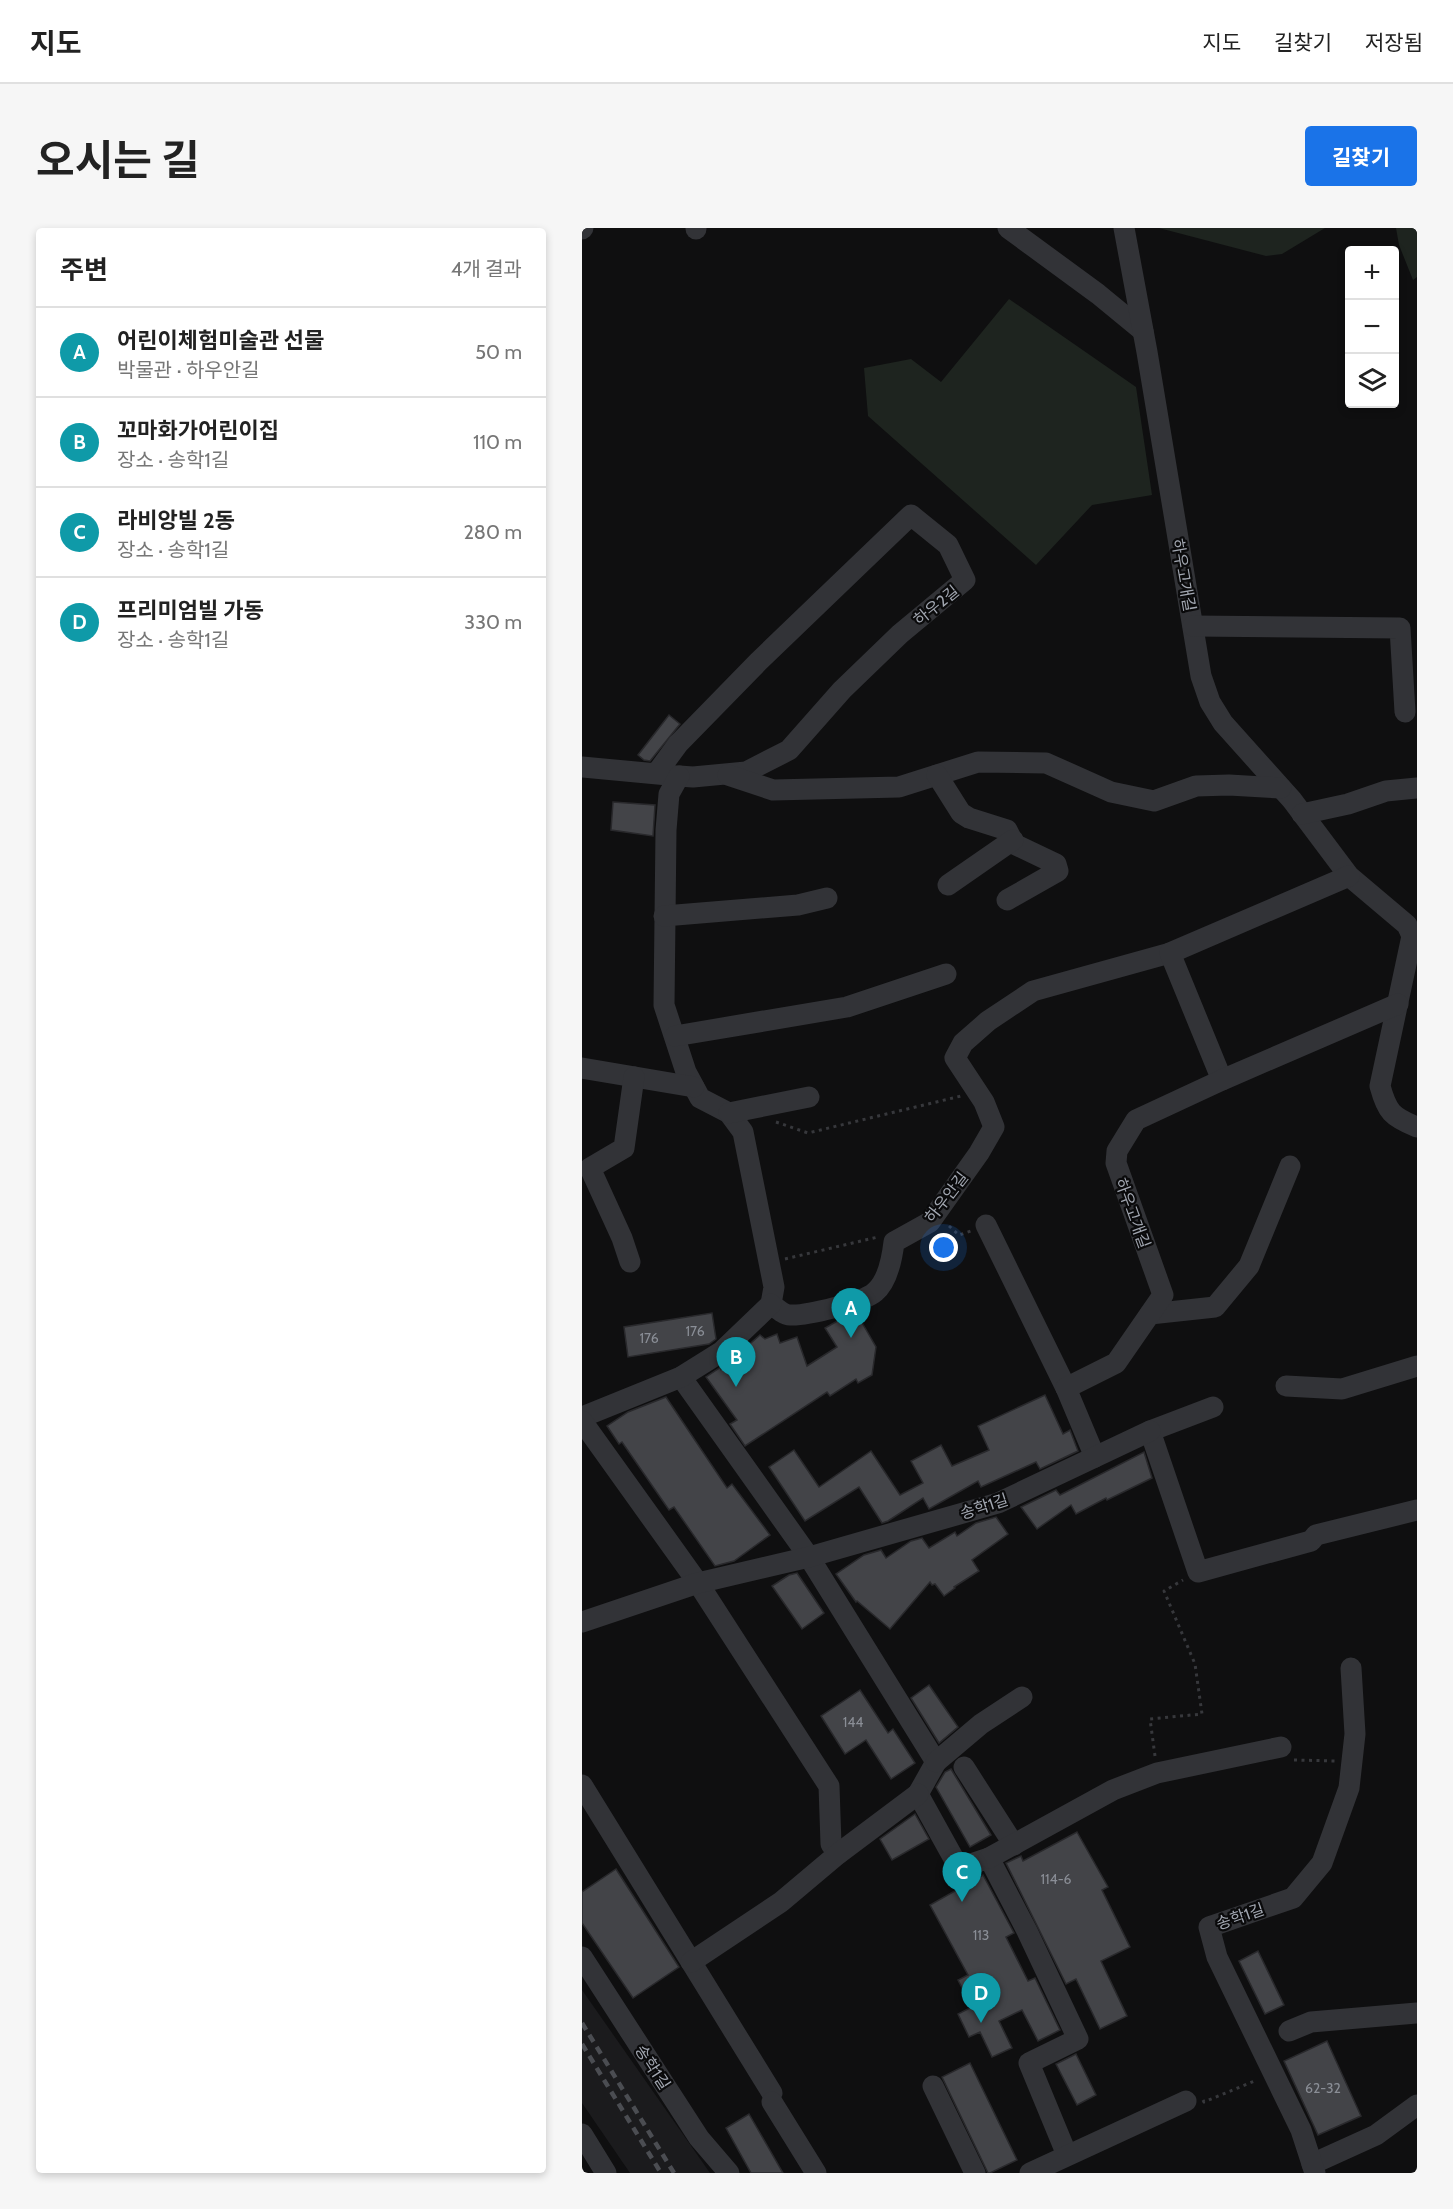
<!DOCTYPE html>
<html lang="ko">
<head>
<meta charset="utf-8">
<style>
	body { margin:0; font-family:Cabin,"Noto Sans KR",sans-serif; background:#f6f6f6; color:#222 }
	.controls { position:absolute; right:18px; top:18px; display:grid; overflow:hidden; border-radius:6px; box-shadow:0 3px 9px #0003 }
	.controls button { width:54px; height:54px; display:grid; place-items:center; padding:0; border:0; border-bottom:2px solid #e0e0e0; background:#fff; color:#222; font:30px sans-serif }
	.you { position:absolute; left:362px; top:1020px; width:21px; height:21px; margin:-15px; border:4px solid #fff; border-radius:50%; background:#1a73e8; box-shadow:0 0 0 9px #1a73e833 }
	.badge { display:grid; place-items:center; width:39px; height:39px; border-radius:50%; background:#1a73e8; color:#fff; font-size:20px; font-weight:700 }
	.pin { position:absolute; translate:-50% -50px; filter:drop-shadow(0 2px 3px #0008) }
	.pin::after { content:''; position:absolute; top:32px; width:21px; height:18px; background:inherit; clip-path:polygon(0 0,100% 0,50% 100%) }
	.list { margin:0; padding:0; list-style:none }
	h2 { display:flex; justify-content:space-between; align-items:center; height:78px; margin:0; padding:0 24px; font-size:26px }
	h2 small { font-size:20px; font-weight:400; color:#767676 }
	.list li { display:grid; grid-template-columns:39px 1fr auto; gap:18px; align-items:center; box-sizing:border-box; height:90px; padding:0 24px; border-top:2px solid #e0e0e0 }
	.list b { display:block; font-size:22px; white-space:nowrap }
	.list p { margin:0; font-size:20px; white-space:nowrap; color:#767676 }
	.list em { font-size:20px; font-style:normal; color:#767676 }
	.icon { flex:none; width:33px; height:33px; fill:none; stroke:currentColor; stroke-width:2; stroke-linecap:round; stroke-linejoin:round }
	.map { position:relative; flex:none; width:835px; height:1945px; overflow:hidden; border-radius:6px }
	header { display:flex; align-items:center; gap:36px; box-sizing:border-box; height:84px; padding:0 30px; background:#fff; border-bottom:2px solid #e0e0e0 }
	header strong { font-size:28px }
	nav { display:flex; gap:33px; margin-inline-start:auto; font-size:21px }
	.intro { display:flex; align-items:center; justify-content:space-between; box-sizing:border-box; height:144px; padding:0 36px }
	h1 { margin:0; font-size:42px }
	.button { padding:15px 27px; border-radius:6px; background:#1a73e8; color:#fff; font-size:21px; font-weight:700 }
	main { display:flex; gap:36px; padding:0 36px }
	aside { flex:1; background:#fff; border-radius:6px; box-shadow:0 3px 9px #0003 }
	.map>svg:first-child { display:block }
	.built { fill:#1b1b1d }
	.green { fill:#1e241f }
	.building { fill:#434448; stroke:#29292c; stroke-width:1.5 }
	.lines { fill:none; stroke-linecap:round; stroke-linejoin:round }
	.path { stroke:#37383c; stroke-width:3; stroke-dasharray:3 4.5; stroke-linecap:butt }
	.minor { stroke:#323337; stroke-width:21 }
	.rail { stroke:#4b4d52; stroke-width:4.5; stroke-dasharray:8 6; stroke-linecap:butt }
	.labels { text-anchor:middle; stroke-width:4.5; stroke-linejoin:round; paint-order:stroke }
	.number-label { font-size:14px; fill:#8a8e96 }
	.street-label { font-size:16px; fill:#a1a6b0; stroke:#0a0a0b }
</style>
</head>
<body>
<header>
<strong>지도</strong>
<nav><a>지도</a><a>길찾기</a><a>저장됨</a></nav>
</header>
<div class="intro"><h1>오시는 길</h1><a class="button">길찾기</a></div>
<main>
<aside>
<h2>주변<small>4개 결과</small></h2>
<ul class="list">
<li><span class="badge" style="background:#0f9aa8">A</span><div><b>어린이체험미술관 선물</b><p>박물관 · 하우안길</p></div><em>50 m</em></li>
<li><span class="badge" style="background:#0f9aa8">B</span><div><b>꼬마화가어린이집</b><p>장소 · 송학1길</p></div><em>110 m</em></li>
<li><span class="badge" style="background:#0f9aa8">C</span><div><b>라비앙빌 2동</b><p>장소 · 송학1길</p></div><em>280 m</em></li>
<li><span class="badge" style="background:#0f9aa8">D</span><div><b>프리미엄빌 가동</b><p>장소 · 송학1길</p></div><em>330 m</em></li>
</ul>
</aside>
<div class="map">
<svg width="835" height="1945" viewBox="0 0 835 1945">
	<rect width="100%" height="100%" fill="#0f0f10"/>
	<!-- built -->
	<path class="built" d="M0,1762L128,1945H48L0,1875Z"/>
	<!-- green -->
	<g class="green">
		<path d="M577,0H743L700,26L684,28Z"/>
		<path d="M814,0H835V49L831,52L817,17Z"/>
		<path d="M427,71L554,159L570,267L510,277L454,337L286,188L282,140L329,131L359,154Z"/>
	</g>
	<!-- building -->
	<g class="building">
		<path d="M87,487L98,496L68,533L62,532L56,527Z"/>
		<path d="M31,574L73,577L71,608L29,602Z"/>
		<path d="M130,1085L134,1111L127,1116L46,1129L42,1099Z"/>
		<path d="M275,1086L294,1119L290,1147L276,1155L274,1151L248,1168L245,1164L163,1218L148,1196L155,1192L124,1149L139,1139V1141L178,1107L183,1111L195,1106L198,1115L215,1109L225,1138L255,1119L243,1100L259,1091Z"/>
		<path d="M463,1167L481,1206L488,1202L496,1223L458,1241L454,1234L399,1259L396,1253L347,1281L341,1270L306,1293L300,1295L277,1259L223,1293L187,1239L212,1222L237,1259L289,1223L318,1267L341,1255L329,1233L359,1217L370,1238L407,1222L396,1198Z"/>
		<path d="M84,1169L145,1260L150,1256L188,1307L152,1333L133,1338L92,1279L87,1282L40,1214L37,1216L25,1198L46,1184Z"/>
		<path d="M562,1224L570,1250L525,1272L524,1270L494,1286L489,1277L455,1301L439,1279L474,1262L478,1267Z"/>
		<path d="M414,1289L426,1306L390,1332L397,1343L372,1359L373,1360L362,1368L353,1356L350,1357L348,1354L308,1401L275,1373L274,1374L254,1346L282,1327L299,1322L304,1330L329,1313L340,1310L347,1320L373,1304L375,1308L394,1295Z"/>
		<path d="M215,1345L242,1385L220,1401L190,1358L207,1347Z"/>
		<path d="M347,1457L376,1499L357,1515L329,1470Z"/>
		<path d="M278,1462L306,1505L311,1501L333,1535L309,1551L284,1512L263,1526L239,1488Z"/>
		<path d="M369,1541L409,1607L388,1619L354,1559L363,1544Z"/>
		<path d="M333,1586L347,1611L310,1632L298,1611Z"/>
		<path d="M495,1604L526,1659L520,1662L548,1719L519,1733L545,1788L518,1801L494,1751L484,1756L424,1635L439,1628L441,1633Z"/>
		<path d="M34,1641L97,1739L51,1770L0,1695V1664Z"/>
		<path d="M401,1647L432,1705L424,1709L446,1753L453,1750L478,1802L456,1813L440,1782L417,1793L430,1820L410,1829L398,1804L387,1809L376,1786L390,1779L376,1752L386,1747L348,1677Z"/>
		<path d="M676,1723L702,1777L683,1786L657,1733Z"/>
		<path d="M745,1813L779,1888L736,1907L702,1833Z"/>
		<path d="M494,1826L514,1867L495,1877L474,1836Z"/>
		<path d="M388,1835L435,1932L408,1945H406L360,1849Z"/>
		<path d="M167,1886L201,1945H169L144,1900Z"/>
	</g>
	<g class="lines">
		<!-- path -->
		<g class="path">
			<path d="M194,894L226,905L379,868"/>
			<path d="M367,998L377,1007L389,1003"/>
			<path d="M203,1031L296,1009"/>
			<path d="M573,1528L568,1491L620,1486L613,1436L582,1363L601,1352"/>
			<path d="M712,1532L753,1533"/>
			<path d="M621,1872L622,1874L675,1852"/>
		</g>
		<!-- minor -->
		<g class="minor">
			<path d="M114,0V1"/>
			<path d="M426,0L516,66L561,103"/>
			<path d="M542,0L565,124L619,448L628,474L641,495L710,572L767,648L825,697L830,708L798,858C805,884 810,889 835,899"/>
			<path d="M0,1L1,0"/>
			<path d="M611,398L818,400L823,484"/>
			<path d="M0,539L97,548L111,549L164,544L207,522L260,462L318,406L383,352L366,317L329,287L176,434L96,516L74,546"/>
			<path d="M146,547L191,562L317,559L396,534L464,535L529,564L572,573L614,558L647,557L699,560"/>
			<path d="M355,547L379,585L387,590L425,602L432,616L474,636L476,643L425,672"/>
			<path d="M97,548L87,566L84,602L82,777L104,844L118,870L147,885L161,904L192,1059L189,1076C194,1080 202,1087 208,1087C224,1088 282,1074 293,1064C306,1053 310,1031 312,1014L348,994L397,925L412,899L402,874L373,830L381,815L406,793L451,763L588,725"/>
			<path d="M720,586L766,576L804,563L835,560"/>
			<path d="M366,657L431,612"/>
			<path d="M82,688L216,677L245,670"/>
			<path d="M93,808L265,779L364,746"/>
			<path d="M0,840L112,859"/>
			<path d="M640,852L588,725L767,648"/>
			<path d="M147,885L227,869"/>
			<path d="M404,997L484,1160"/>
			<path d="M48,1034L40,1010L8,940L42,920L52,849"/>
			<path d="M568,1086L633,1079L667,1038L708,938"/>
			<path d="M99,1149L227,1329L354,1534L336,1566L377,1640L407,1630L445,1703L496,1811L447,1835L485,1927"/>
			<path d="M704,1158L760,1161L835,1138"/>
			<path d="M631,1179L568,1203L616,1344L729,1313L734,1307L835,1282"/>
			<path d="M0,1189L99,1149L139,1124L189,1076"/>
			<path d="M0,1193L116,1355L247,1558L249,1616L256,1626"/>
			<path d="M513,1229L484,1160L534,1135L581,1067L534,935L535,923L554,892L640,852L816,776"/>
			<path d="M0,1394L116,1355L227,1329L416,1275L568,1203"/>
			<path d="M354,1534L399,1496L440,1469"/>
			<path d="M382,1539L432,1617"/>
			<path d="M0,1557L190,1865"/>
			<path d="M407,1630L531,1562L575,1545L699,1519"/>
			<path d="M0,1729L117,1910L147,1945"/>
			<path d="M109,1734L199,1674L256,1626L336,1566"/>
			<path d="M707,1803L729,1794L835,1785"/>
			<path d="M351,1858L393,1945"/>
			<path d="M190,1874L234,1945"/>
			<path d="M0,1906L24,1945"/>
			<path d="M730,1936L794,1907L835,1877"/>
			<path d="M448,1945L604,1873"/>
			<path d="M733,1945L719,1902L635,1729L627,1699L711,1670L740,1635L767,1560L773,1506L769,1440"/>
		</g>
		<!-- rail -->
		<g class="rail">
			<path d="M0,1795L92,1945"/>
			<path d="M0,1816L79,1945"/>
		</g>
	</g>
	<g class="labels">
		<!-- number labels -->
		<g class="number-label">
			<text x="113" y="1108">176</text>
			<text x="67" y="1115">176</text>
			<text x="271" y="1499">144</text>
			<text x="474" y="1656">114-6</text>
			<text x="399" y="1712">113</text>
			<text x="741" y="1865">62-32</text>
		</g>
		<!-- street labels -->
		<g class="street-label">
			<text transform="translate(602 347) rotate(80)" y="6">하우고개길</text>
			<text transform="translate(354 377) rotate(-39)" y="6">하우2길</text>
			<text transform="translate(364 969) rotate(-52)" y="6">하우안길</text>
			<text transform="translate(551 985) rotate(70)" y="6">하우고개길</text>
			<text transform="translate(402 1278) rotate(-18)" y="6">송학1길</text>
			<text transform="translate(658 1688) rotate(-19)" y="6">송학1길</text>
			<text transform="translate(71 1839) rotate(57)" y="6">송학1길</text>
		</g>
	</g>
</svg>
<div class="controls">
<button>+</button>
<button>−</button>
<button><svg class="icon" aria-label="layers" viewBox="0 0 24 24"><path d="M12 4l9 5-9 5-9-5zM3 14l9 5 9-5"/></svg></button>
</div>
<div class="you"></div>
<div class="pin badge" style="left:269px;top:1110px;background:#0f9aa8">A</div>
<div class="pin badge" style="left:154px;top:1159px;background:#0f9aa8">B</div>
<div class="pin badge" style="left:380px;top:1674px;background:#0f9aa8">C</div>
<div class="pin badge" style="left:399px;top:1795px;background:#0f9aa8">D</div>
</div>
</main>
</body>
</html>
